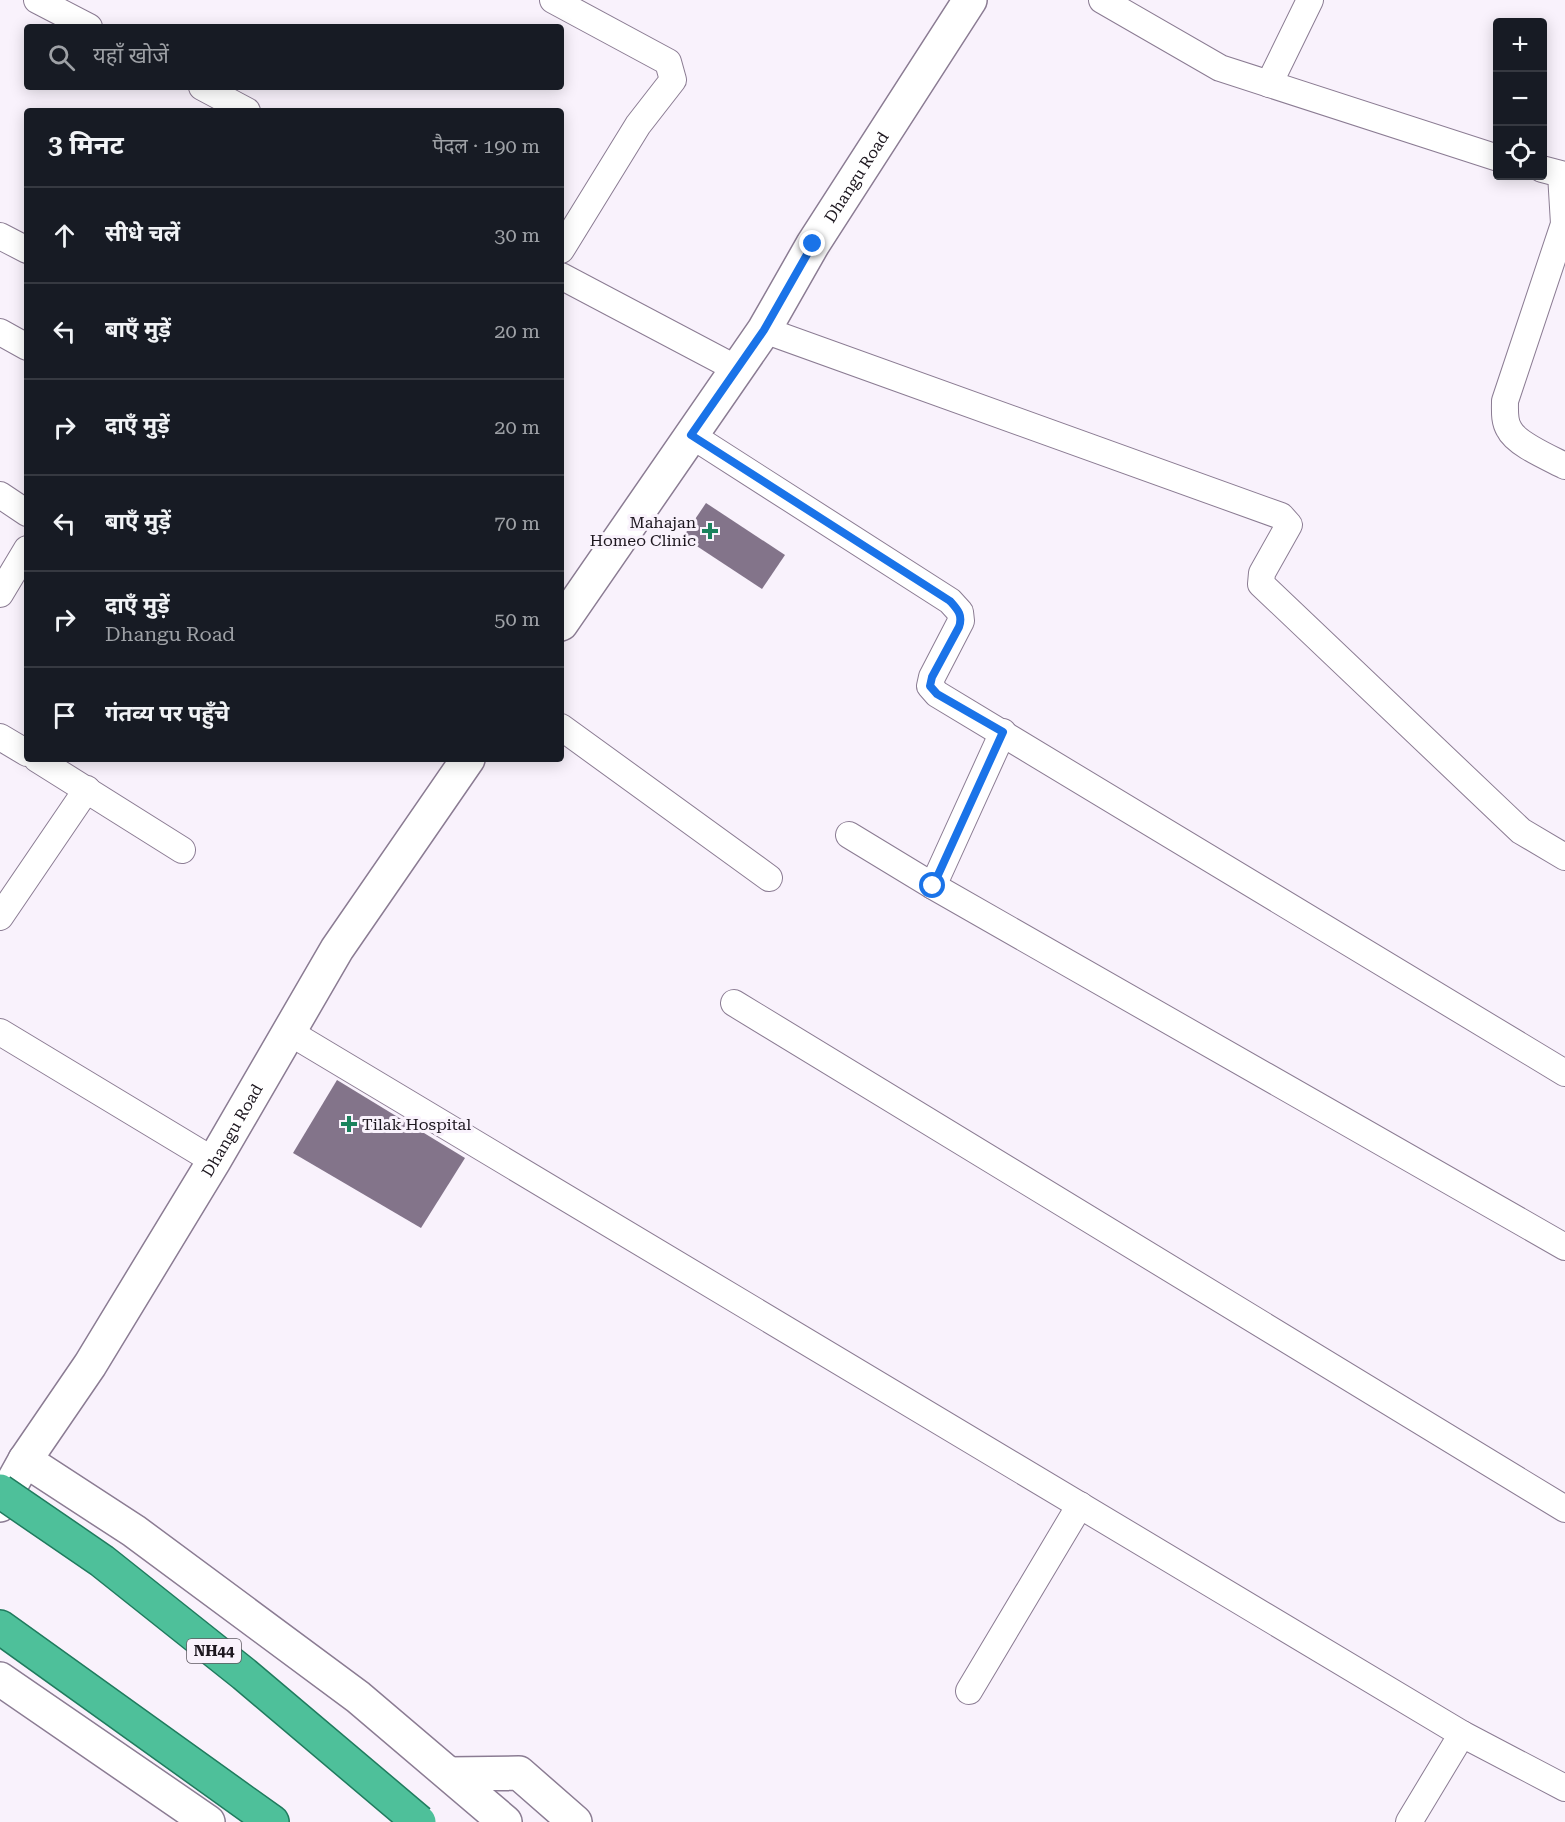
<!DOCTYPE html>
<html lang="hi">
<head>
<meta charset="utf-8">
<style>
	body { margin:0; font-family:"Roboto Serif","Noto Sans Devanagari",serif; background:#242831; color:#f1f3f6 }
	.controls { position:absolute; right:18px; top:18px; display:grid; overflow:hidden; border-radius:6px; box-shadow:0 3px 15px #0003 }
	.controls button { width:54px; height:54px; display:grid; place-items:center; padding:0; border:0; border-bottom:2px solid #363941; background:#171b24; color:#f1f3f6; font:30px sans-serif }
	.stop { position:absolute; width:18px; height:18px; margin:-14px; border:4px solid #1a73e8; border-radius:50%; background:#fff }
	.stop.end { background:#1a73e8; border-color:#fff; box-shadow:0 2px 6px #0008 }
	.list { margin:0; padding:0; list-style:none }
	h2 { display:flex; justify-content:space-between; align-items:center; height:78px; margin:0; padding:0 24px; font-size:26px }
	h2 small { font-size:20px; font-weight:400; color:#9ea1a6 }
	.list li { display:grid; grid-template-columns:39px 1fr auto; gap:18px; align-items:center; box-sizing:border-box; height:96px; padding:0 24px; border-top:2px solid #363941 }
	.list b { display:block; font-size:22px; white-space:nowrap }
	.list p { margin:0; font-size:20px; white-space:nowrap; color:#9ea1a6 }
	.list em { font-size:20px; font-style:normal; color:#9ea1a6 }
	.icon { flex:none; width:33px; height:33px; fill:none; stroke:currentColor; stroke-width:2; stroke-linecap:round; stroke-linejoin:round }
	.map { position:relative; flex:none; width:1565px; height:1822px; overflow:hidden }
	.search { position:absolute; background:#171b24; box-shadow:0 3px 15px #0003; left:24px; top:24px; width:540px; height:66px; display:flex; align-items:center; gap:15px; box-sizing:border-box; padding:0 21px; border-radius:6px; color:#9ea1a6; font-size:22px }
	.panel { position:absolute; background:#171b24; box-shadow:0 3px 15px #0003; left:24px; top:108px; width:540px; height:654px; border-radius:6px }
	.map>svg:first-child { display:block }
	.building { fill:#83748a }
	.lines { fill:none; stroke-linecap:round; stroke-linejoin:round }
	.minor-casing { stroke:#8b7c93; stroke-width:28 }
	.tertiary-casing { stroke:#8b7c93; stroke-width:36 }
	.trunk-casing { stroke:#207b5e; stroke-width:36 }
	.minor { stroke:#fff; stroke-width:26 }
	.tertiary { stroke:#fff; stroke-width:33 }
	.trunk { stroke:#4ec09a; stroke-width:33 }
	.trunk-bridge-casing { stroke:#207b5e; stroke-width:36; stroke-linecap:butt }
	.trunk-bridge { stroke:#4ec09a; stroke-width:33 }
	.route { stroke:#1a73e8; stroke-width:8 }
	.poi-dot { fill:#1a825d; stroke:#f9f2fc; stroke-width:2 }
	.labels { text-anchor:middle; stroke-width:6; stroke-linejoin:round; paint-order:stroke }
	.shield { fill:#f9f2fc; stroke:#5f5961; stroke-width:1.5 }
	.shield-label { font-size:15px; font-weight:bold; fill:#1d171f }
	.street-label { font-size:16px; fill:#1d171f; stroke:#f9f2fc }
	.poi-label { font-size:16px; fill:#1d171f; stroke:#f9f2fc; text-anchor:end }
</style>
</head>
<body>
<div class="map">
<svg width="1565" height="1822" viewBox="0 0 1565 1822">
	<rect width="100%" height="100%" fill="#f9f2fc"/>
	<!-- building -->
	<g class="building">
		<path d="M706,503L785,555L762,589L683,537Z"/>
		<path d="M337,1080L465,1158L421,1228L293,1153Z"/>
	</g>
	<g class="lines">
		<defs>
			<g id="minor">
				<path d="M37,0L89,27"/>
				<path d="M553,0L668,62L673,80L638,125L561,250"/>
				<path d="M1102,0L1220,68L1498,158"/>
				<path d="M1269,84L1310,0"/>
				<path d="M202,87L247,111"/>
				<path d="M1542,169L1561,174L1564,224L1505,401C1505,411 1504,421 1509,429C1516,444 1550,458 1565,466"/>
				<path d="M0,236L27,250"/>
				<path d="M561,276L737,369"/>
				<path d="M764,330L1281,516L1289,525L1262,573L1261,584L1521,831L1565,857"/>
				<path d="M0,332L27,347"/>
				<path d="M691,435L950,601L960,612L961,621L932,677L930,686L937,694L1565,1073"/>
				<path d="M0,495L27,513"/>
				<path d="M0,594L27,549"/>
				<path d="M561,727L769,878"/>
				<path d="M0,737L27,753"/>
				<path d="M37,759L182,850"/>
				<path d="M849,835L933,886L1565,1247"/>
				<path d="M933,886L1003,732"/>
				<path d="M0,917L87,789"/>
				<path d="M734,1003L1565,1509"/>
				<path d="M0,1032L214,1161"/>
				<path d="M289,1032L1462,1734L1565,1788"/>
				<path d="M969,1691L1080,1505"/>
				<path d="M1409,1822L1462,1734"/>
			</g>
			<g id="tertiary">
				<path id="s1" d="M561,624L764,330L813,244L970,0"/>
				<path d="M25,1460L134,1531L358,1697L505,1822"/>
				<path id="s2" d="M0,1505L25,1460L90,1365L214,1161L337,949L468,759"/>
				<path d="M0,1679L208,1822"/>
				<path d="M450,1774L519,1773L575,1822"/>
			</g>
			<path id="trunk" d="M0,1627L272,1822"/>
		</defs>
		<!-- minor casing -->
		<use href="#minor" class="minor-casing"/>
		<!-- tertiary casing -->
		<use href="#tertiary" class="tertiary-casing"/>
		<!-- trunk casing -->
		<use href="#trunk" class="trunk-casing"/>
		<!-- minor -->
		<use href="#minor" class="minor"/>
		<!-- tertiary -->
		<use href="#tertiary" class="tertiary"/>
		<!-- trunk -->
		<use href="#trunk" class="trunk"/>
		<defs>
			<path id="trunk-bridge" d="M0,1491L102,1561L244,1674L419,1822"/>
		</defs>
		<!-- trunk-bridge casing -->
		<use href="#trunk-bridge" class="trunk-bridge-casing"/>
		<!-- trunk-bridge -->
		<use href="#trunk-bridge" class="trunk-bridge"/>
	</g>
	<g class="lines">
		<!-- route -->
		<path class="route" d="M813,244L764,330L691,435L950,601C958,610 963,615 959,627L932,677L930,686L937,694L1003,732L933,886"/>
	</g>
	<!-- markers -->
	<g class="poi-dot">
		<path d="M707 522h6v6h6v6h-6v6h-6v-6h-6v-6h6z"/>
		<path d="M346 1115h6v6h6v6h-6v6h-6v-6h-6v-6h6z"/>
	</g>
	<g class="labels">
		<!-- shield labels -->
		<rect class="shield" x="187" y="1639" width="54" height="24" rx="4.5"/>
		<g class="shield-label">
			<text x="214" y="1656">NH44</text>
		</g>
		<!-- street labels -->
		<g class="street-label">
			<text dy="6" stroke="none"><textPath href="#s1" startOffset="536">Dhangu Road</textPath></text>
			<text dy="6" stroke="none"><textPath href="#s2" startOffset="441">Dhangu Road</textPath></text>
		</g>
		<!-- poi labels -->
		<g class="poi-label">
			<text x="696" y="528">Mahajan<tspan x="696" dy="18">Homeo Clinic</tspan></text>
			<text x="362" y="1130" text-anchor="start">Tilak Hospital</text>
		</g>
	</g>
</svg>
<div class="controls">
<button>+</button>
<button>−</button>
<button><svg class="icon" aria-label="locate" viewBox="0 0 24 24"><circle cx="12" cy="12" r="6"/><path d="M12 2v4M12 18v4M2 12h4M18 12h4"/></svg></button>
</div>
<div class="stop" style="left:933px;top:886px"></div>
<div class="stop end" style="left:813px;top:244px"></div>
<div class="search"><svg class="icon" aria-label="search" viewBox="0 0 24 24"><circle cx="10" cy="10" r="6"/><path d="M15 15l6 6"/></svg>यहाँ खोजें</div>
<section class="panel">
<h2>3 मिनट<small>पैदल · 190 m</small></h2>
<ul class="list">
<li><svg class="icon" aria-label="ahead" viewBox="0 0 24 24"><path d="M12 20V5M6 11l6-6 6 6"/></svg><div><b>सीधे चलें</b></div><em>30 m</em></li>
<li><svg class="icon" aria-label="left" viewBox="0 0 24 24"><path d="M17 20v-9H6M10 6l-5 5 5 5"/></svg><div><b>बाएँ मुड़ें</b></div><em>20 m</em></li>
<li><svg class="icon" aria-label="right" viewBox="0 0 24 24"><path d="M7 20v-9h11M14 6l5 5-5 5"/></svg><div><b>दाएँ मुड़ें</b></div><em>20 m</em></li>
<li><svg class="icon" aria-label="left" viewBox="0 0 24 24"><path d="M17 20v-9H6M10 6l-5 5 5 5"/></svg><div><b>बाएँ मुड़ें</b></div><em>70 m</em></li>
<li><svg class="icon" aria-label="right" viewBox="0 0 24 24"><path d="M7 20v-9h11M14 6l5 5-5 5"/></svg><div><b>दाएँ मुड़ें</b><p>Dhangu Road</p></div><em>50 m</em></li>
<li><svg class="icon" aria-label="arrive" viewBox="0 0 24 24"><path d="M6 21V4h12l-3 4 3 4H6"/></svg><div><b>गंतव्य पर पहुँचे</b></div></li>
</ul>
</section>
</div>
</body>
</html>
